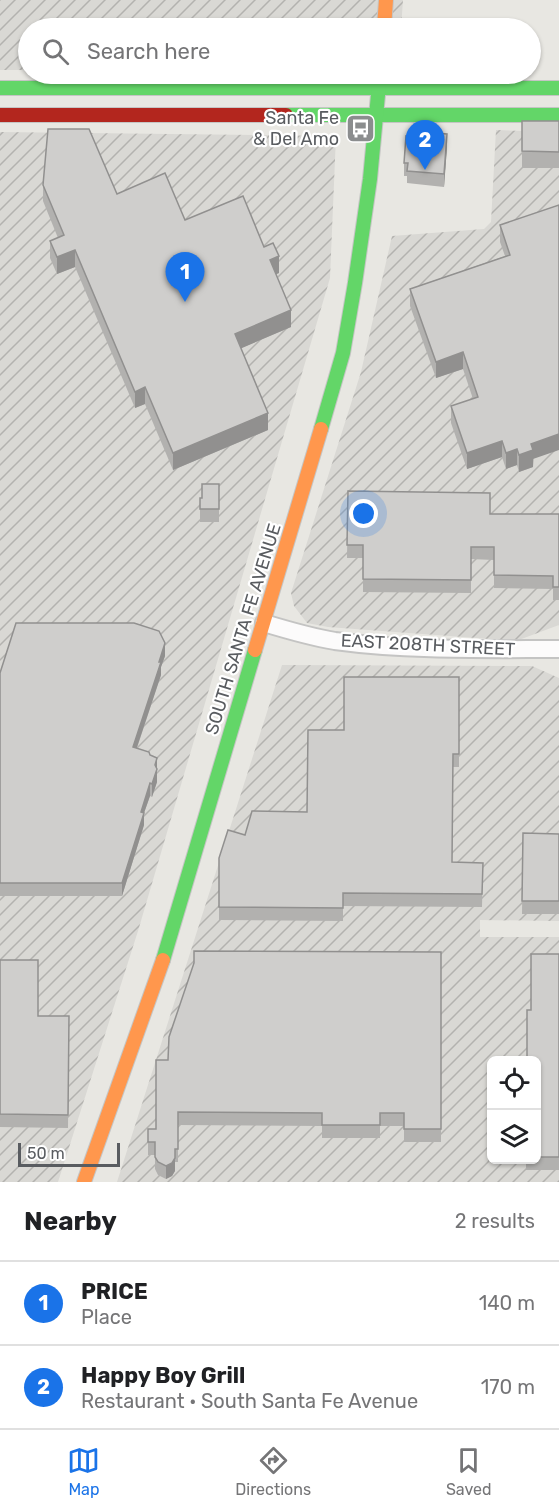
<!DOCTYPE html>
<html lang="en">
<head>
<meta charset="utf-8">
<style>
	body { margin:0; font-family:Rubik,sans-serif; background:#f2f2f2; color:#202124 }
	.controls { position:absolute; right:18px; bottom:18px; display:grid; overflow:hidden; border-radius:9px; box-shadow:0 2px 4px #0004 }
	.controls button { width:54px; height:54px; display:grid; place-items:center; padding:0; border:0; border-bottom:2px solid #e0e0e0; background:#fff; color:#202124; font:30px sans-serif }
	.scale { position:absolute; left:18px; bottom:15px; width:102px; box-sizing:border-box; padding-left:6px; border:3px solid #595c60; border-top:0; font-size:16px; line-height:21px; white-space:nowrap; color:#595c60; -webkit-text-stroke:4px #fff; paint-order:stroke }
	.you { position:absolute; left:364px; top:514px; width:21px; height:21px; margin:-15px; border:4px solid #fff; border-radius:50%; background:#1a73e8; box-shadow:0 0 0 9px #1a73e833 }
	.badge { display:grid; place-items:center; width:39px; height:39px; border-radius:50%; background:#1a73e8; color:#fff; font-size:20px; font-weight:700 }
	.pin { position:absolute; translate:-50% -50px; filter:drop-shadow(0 2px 3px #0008) }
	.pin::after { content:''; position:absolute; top:32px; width:21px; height:18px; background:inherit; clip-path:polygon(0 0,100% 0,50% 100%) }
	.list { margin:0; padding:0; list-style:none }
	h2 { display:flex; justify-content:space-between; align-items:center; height:78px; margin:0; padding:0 24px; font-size:26px }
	h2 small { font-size:20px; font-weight:400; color:#757577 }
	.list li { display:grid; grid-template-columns:39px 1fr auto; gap:18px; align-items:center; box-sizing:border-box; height:84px; padding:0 24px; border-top:2px solid #e0e0e0 }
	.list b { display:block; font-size:22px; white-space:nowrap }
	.list p { margin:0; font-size:20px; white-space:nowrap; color:#757577 }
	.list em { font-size:20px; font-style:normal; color:#757577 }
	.icon { flex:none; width:33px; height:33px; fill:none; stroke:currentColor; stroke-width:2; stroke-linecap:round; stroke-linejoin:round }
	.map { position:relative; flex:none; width:559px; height:1182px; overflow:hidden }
	.search { position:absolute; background:#fff; box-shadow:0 2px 4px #0004; left:18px; right:18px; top:18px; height:66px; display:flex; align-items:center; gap:15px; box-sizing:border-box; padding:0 21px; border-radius:33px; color:#757577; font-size:22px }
	.sheet { height:246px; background:#fff }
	nav { display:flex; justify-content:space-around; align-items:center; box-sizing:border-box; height:84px; border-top:2px solid #e0e0e0; background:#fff; font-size:16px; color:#757577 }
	nav a { display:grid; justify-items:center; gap:3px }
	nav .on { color:#1a73e8 }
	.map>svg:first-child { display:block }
	.industrial { fill:url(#industrial-furrows); fill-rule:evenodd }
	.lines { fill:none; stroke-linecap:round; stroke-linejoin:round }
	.street-casing { stroke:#c4c4c3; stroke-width:20 }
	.fast-casing { stroke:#c5c5c4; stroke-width:16 }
	.slow-casing { stroke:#c5c5c4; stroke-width:16 }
	.jam-casing { stroke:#c5c5c4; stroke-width:16 }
	.street { stroke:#fcfbfb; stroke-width:16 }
	.fast { stroke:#63d668; stroke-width:14 }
	.slow { stroke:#ff974d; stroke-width:14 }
	.jam { stroke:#b3261e; stroke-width:14 }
	.wall { fill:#b2b1af }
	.shaded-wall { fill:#91908f }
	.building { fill:#cfcecc; stroke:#91908f; stroke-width:1.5 }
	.labels { text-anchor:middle; stroke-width:4.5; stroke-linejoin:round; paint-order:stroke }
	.poi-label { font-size:18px; fill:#595c60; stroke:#fff; text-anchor:end }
	.street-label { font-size:18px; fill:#595c60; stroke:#fff }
</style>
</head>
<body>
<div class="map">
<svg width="559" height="1182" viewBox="0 0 559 1182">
	<defs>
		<pattern id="industrial-furrows" width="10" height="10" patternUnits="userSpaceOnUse" patternTransform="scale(1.5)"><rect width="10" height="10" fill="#d9d8d4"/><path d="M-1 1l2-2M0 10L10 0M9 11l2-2" fill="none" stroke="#b3b2af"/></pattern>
	</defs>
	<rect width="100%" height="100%" fill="#e8e7e2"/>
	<!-- industrial -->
	<g class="industrial">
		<path d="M0,0H403L401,28H28V70H0Z"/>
		<path d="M496,130L559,132V625L516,641L328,627L307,623L294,606L291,593L361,372L392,236L484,229L491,222Z"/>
		<path d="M0,132L336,136L330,278L138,931L58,1182H0Z"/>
		<path d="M282,665L532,666L559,678V921L480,920V937H559V1182H117ZM492,1060H536V1160H492Z"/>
	</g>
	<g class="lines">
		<defs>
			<path id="street" d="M264,623C287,630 311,637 335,641C409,651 485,649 559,649"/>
			<g id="fast">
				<path d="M0,88H559"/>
				<path d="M286,115H559"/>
				<path d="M321,429L343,353L355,283L370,179L380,74"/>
				<path d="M163,960L255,650"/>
			</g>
			<g id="slow">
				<path d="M384,28L386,0"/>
				<path d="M255,650L321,429"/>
				<path d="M84,1182L163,960"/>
			</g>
			<path id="jam" d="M0,115H286"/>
		</defs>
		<!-- street casing -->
		<use href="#street" class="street-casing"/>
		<!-- fast casing -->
		<use href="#fast" class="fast-casing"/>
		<!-- slow casing -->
		<use href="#slow" class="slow-casing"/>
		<!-- jam casing -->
		<use href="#jam" class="jam-casing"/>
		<!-- street -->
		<use href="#street" class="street"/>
		<!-- fast -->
		<use href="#fast" class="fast"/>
		<!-- slow -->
		<use href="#slow" class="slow"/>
		<!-- jam -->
		<use href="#jam" class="jam"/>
	</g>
	<!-- wall -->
	<g class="wall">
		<rect x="522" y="121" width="37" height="47"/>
		<path d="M447,147L444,187L407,183V176H404V163Z"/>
		<path d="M43,185L117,194L185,220L264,247L279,273L276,274L291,327L241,348L268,430L173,470L145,404L135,408L75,267L57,274L50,258V241L58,238L43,201Z"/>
		<path d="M559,205L533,467L519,472L517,465L506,469L502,457L467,469L451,423V406L473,399L463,369L436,378L410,306V289L505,256L500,242V225Z"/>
		<path d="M219,484V522H200V498H202Z"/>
		<path d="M348,491L490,514H559V600H553V589L494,588V560L471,559V593L363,592V558H347Z"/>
		<path d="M165,656L161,667V675L137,748L157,782L152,797L150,796L144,813V825L122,896H0V673Z"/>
		<path d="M459,677V767H453L452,862L483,863L482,907L343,906V921L219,920V858L245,835L307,812L344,730Z"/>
		<path d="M523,833L559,834V914H522Z"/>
		<path d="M441,952V1142H404V1126H380V1138H322V1126L178,1125V1162H175V1171L172,1176L166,1179L158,1175L155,1169V1155H148V1129H156L168,1060Z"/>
		<path d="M559,954V1170H526V1160H537V1060L531,1010Z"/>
		<path d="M0,960L38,1016H69L68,1128L0,1127Z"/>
	</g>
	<!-- shaded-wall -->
	<g class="shaded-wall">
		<path d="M447,134V147L444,187V174Z"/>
		<path d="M75,250V267L57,274V257Z"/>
		<path d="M279,256V273L270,277V260Z"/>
		<path d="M291,310V327L235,351V334Z"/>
		<path d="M463,352V369L436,378V362Z"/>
		<path d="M145,387V404L135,408V392Z"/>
		<path d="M268,413V430L173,470V453Z"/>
		<path d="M559,434V450L533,459V467L519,472V455L531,444Z"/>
		<path d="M502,441V457L467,469V453Z"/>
		<path d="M517,449V465L506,469V453Z"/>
		<path d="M165,643V656L161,667V675L133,759V747Z"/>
		<path d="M157,758V782L152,797V784L155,765Z"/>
		<path d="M150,783V796L144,813V825L122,896V883L141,812Z"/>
		<path d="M175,1149V1171L172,1176L166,1179V1166Z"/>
	</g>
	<!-- building -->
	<g class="building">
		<path d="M522,121H559V152L522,151Z"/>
		<path d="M48,129H89L117,194L165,173L185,220L243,196L264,247L273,243L279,256L270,260L291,310L235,334L268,413L173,453L145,387L135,392L75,250L57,257L50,241L64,235L43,185Z"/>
		<path d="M411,131L447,134L444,174L407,171L408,163H404L406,136L411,137Z"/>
		<path d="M559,205V434L531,444L533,450L519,455L517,449L506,453L502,441L467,453L451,406L478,397L463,352L436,362L410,289L510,255L500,225Z"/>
		<path d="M202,484H219V509H200V498H202Z"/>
		<path d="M348,491L490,493V514H559V587H553V576L494,575V547H471V580L363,579V545H347Z"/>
		<path d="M16,623H134L159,631L165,643L159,662H161L133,747L149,752L150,755L157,758L155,765L157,769L152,784L150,783L141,812L144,813L122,883H0V673Z"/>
		<path d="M344,677H459V754H453L452,862L483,863L482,894L343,893V908L219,907V858L228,830L245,835L252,811L307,812L308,730H344Z"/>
		<path d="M523,833L559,834V901H522Z"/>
		<path d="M194,951L441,952V1129H404V1113H380V1125H322V1113L178,1112V1149H175V1158L172,1163L166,1166L158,1162L155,1157V1142H148V1129H156V1060H168L169,1037L194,963Z"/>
		<path d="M531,954H559V1157H537V1060H527V1010H531Z"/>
		<path d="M0,960H38V1016H69L68,1115L0,1114Z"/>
	</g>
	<!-- icons -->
	<defs>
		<symbol id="bus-square" viewBox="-11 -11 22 22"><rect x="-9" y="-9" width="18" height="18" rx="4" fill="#8b8d8e" stroke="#fff"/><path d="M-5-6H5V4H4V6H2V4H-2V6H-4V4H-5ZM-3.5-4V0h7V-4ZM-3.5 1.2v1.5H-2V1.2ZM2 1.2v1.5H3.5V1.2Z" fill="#fff"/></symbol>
	</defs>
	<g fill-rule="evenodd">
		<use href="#bus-square" x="344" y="112" width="33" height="33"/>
	</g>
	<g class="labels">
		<!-- poi labels -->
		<g class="poi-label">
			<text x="339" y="124">Santa Fe<tspan x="339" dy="21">&amp; Del Amo</tspan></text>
		</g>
		<!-- street labels -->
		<g class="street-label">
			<text transform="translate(243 629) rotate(-73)" y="6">SOUTH SANTA FE AVENUE</text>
			<text transform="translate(428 645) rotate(3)" y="6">EAST 208TH STREET</text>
		</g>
	</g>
</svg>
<div class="controls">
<button><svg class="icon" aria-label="locate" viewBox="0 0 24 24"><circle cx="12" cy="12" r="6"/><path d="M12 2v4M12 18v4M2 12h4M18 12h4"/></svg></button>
<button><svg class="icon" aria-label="layers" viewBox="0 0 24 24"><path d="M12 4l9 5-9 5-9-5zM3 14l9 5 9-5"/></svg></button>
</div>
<div class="scale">50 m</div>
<div class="you"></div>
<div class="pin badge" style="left:185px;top:302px">1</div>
<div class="pin badge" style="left:425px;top:170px">2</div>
<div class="search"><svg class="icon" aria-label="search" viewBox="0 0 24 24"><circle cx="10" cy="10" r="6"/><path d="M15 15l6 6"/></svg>Search here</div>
</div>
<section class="sheet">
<h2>Nearby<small>2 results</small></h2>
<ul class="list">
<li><span class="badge">1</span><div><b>PRICE</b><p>Place</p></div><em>140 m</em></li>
<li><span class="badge">2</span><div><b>Happy Boy Grill</b><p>Restaurant · South Santa Fe Avenue</p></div><em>170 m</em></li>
</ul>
</section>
<nav>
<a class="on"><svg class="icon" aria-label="map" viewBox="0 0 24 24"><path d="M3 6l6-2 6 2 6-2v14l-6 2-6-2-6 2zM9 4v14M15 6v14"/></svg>Map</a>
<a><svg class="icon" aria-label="directions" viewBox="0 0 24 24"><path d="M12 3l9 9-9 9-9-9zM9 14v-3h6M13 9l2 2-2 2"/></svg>Directions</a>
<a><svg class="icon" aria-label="saved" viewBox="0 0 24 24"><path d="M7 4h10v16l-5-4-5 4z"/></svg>Saved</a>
</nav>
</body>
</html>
